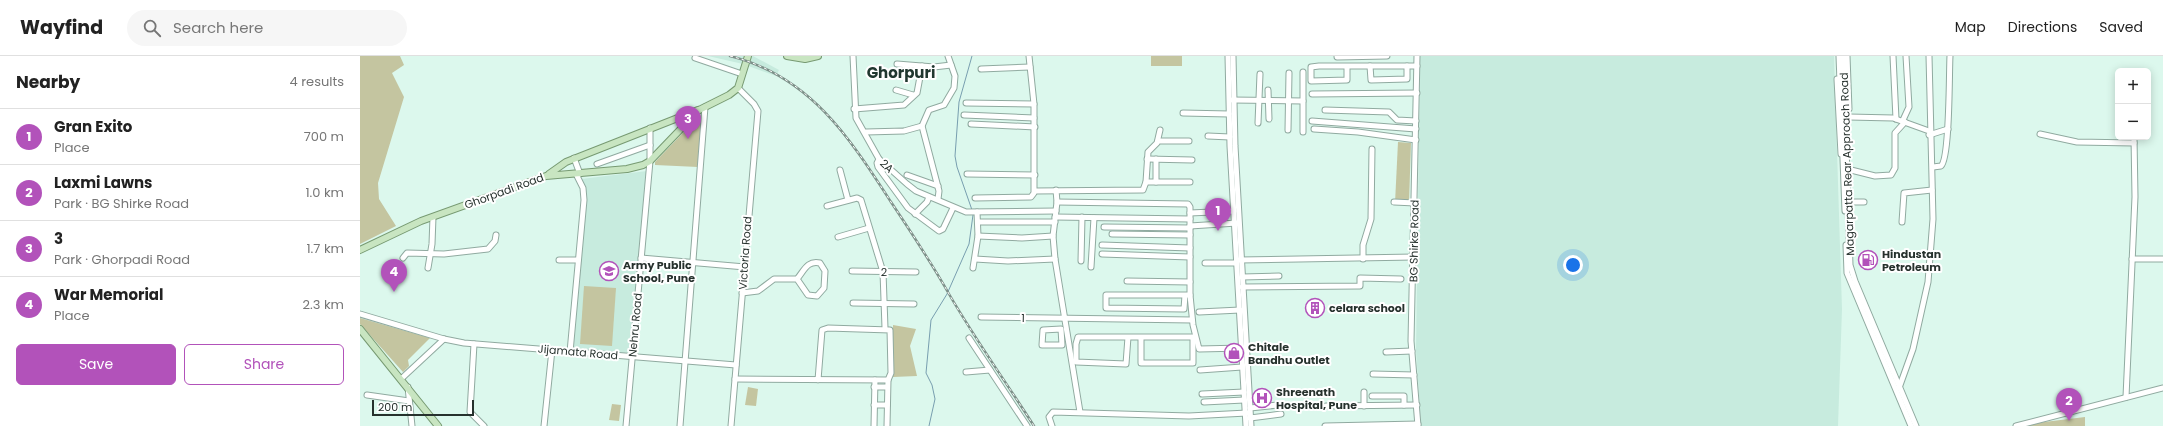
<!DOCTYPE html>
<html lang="en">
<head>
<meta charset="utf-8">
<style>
	body { margin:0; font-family:Poppins,sans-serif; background:#f6f6f6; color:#222 }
	.controls { position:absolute; right:12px; top:12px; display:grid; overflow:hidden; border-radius:6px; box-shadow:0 2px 10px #0003 }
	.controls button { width:36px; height:36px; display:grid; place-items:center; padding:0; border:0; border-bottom:1px solid #e0e0e0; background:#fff; color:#222; font:20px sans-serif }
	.scale { position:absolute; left:12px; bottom:10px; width:102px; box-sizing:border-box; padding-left:4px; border:2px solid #26312d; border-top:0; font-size:11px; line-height:14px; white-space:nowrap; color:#26312d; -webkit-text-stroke:3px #fff; paint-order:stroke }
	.you { position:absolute; left:1213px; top:209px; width:14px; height:14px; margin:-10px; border:3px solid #fff; border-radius:50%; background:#1a73e8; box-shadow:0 0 0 6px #1a73e833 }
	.badge { display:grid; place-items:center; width:26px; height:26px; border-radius:50%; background:#b252ba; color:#fff; font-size:13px; font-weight:700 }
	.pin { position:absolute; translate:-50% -33px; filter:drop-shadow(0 1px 2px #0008) }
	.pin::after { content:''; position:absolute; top:21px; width:14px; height:12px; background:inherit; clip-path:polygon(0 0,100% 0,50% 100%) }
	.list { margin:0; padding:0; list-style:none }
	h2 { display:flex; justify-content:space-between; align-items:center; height:52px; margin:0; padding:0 16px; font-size:17px }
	h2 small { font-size:13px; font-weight:400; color:#767676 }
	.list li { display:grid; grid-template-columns:26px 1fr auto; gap:12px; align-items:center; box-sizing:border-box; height:56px; padding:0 16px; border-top:1px solid #e0e0e0 }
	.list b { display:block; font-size:15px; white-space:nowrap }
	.list p { margin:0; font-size:13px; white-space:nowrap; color:#767676 }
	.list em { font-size:13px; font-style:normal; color:#767676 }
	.actions { display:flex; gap:8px; padding:12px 16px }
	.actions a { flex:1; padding:9px 0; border:1px solid #b252ba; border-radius:6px; text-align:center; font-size:14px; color:#b252ba }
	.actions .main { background:#b252ba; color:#fff }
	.icon { flex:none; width:22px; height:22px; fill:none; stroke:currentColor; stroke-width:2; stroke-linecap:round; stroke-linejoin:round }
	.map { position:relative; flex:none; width:1803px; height:370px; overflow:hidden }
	header { display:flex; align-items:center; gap:24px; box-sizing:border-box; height:56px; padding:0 20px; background:#fff; border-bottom:1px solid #e0e0e0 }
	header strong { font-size:19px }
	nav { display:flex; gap:22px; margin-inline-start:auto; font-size:14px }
	.search { width:280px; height:36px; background:#f6f6f6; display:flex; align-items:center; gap:10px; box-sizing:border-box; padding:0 14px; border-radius:22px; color:#767676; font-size:15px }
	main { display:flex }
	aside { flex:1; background:#fff }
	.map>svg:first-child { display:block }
	.built { fill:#c7ebde }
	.green { fill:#c4c5a0 }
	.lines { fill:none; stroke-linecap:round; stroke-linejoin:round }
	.stream { stroke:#789eaf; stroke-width:1 }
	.minor-casing { stroke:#90aaa0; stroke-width:7 }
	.major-casing { stroke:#779a72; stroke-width:8 }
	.minor { stroke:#fff; stroke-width:5 }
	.major { stroke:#c8e5c1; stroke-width:6 }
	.rail-casing { stroke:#7d9089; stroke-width:2.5 }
	.rail { stroke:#fff; stroke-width:1; stroke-dasharray:3; stroke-linecap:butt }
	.labels { text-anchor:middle; stroke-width:4; stroke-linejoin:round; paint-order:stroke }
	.street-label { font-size:11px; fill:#26312d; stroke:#fff }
	.poi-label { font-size:11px; font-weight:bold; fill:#26312d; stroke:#fff; text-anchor:start }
	.district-label { font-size:15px; font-weight:bold; fill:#20372f; stroke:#fff }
</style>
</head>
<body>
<header>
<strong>Wayfind</strong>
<div class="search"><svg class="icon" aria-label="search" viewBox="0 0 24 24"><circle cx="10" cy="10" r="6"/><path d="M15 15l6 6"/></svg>Search here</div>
<nav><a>Map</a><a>Directions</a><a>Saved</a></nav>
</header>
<main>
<aside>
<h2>Nearby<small>4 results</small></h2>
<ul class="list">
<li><span class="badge">1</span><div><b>Gran Exito</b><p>Place</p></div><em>700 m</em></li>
<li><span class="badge">2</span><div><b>Laxmi Lawns</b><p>Park · BG Shirke Road</p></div><em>1.0 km</em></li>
<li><span class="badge">3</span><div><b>3</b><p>Park · Ghorpadi Road</p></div><em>1.7 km</em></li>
<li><span class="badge">4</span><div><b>War Memorial</b><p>Place</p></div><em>2.3 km</em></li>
</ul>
<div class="actions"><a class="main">Save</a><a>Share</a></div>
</aside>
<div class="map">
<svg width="1803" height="370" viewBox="0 0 1803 370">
	<rect width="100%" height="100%" fill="#dcf8ed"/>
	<!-- built -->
	<g class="built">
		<path d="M348,0H393L419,14L416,20L383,8Z"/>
		<path d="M1060,0H1474L1482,253L1478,370H1061L1056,294Z"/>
		<path d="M287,115L271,298L212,293L227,138L221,123Z"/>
	</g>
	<!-- green -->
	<g class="green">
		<path d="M0,0H40L44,9L32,17L44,41L18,127L19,143L36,170L0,188Z"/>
		<rect x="791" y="0" width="31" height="10"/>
		<path d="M340,59L343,61L338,111L295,109V106Z"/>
		<path d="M1038,86L1051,87L1049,147H1035Z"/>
		<path d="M224,230L256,232L252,290L220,288Z"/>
		<path d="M0,262L70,282L48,304L49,310L43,316L0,268Z"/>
		<path d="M533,269L556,273L550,290L557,320L533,321Z"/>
		<path d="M388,331L398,333L396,350L385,349Z"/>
		<path d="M252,348L261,349L259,365L249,364Z"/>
		<path d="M1725,361V370H1659V369Z"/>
	</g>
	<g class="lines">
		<!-- stream -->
		<g class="stream">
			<path d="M612,154L597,111L595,100L599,46L612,0"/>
			<path d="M569,370L575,343L572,329L566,317L571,264L587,238L609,188L613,159"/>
		</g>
		<defs>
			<g id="minor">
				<path d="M493,0L496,62L519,103L547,128L556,135L606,156L696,155"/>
				<path d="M868,0L870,90L886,370"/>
				<path d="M873,0L875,90L891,370"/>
				<path d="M1057,0L1051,285L1058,370"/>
				<path d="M1479,0L1485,155"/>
				<path d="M1483,0L1490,209L1495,225L1556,370"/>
				<path d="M1487,0L1489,53"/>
				<path d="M1533,0L1536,63"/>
				<path d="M977,1L1027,0"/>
				<path d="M335,2L382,18"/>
				<path d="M537,8L574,11L591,9"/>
				<path d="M987,10V24L951,25V11L959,10H1057"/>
				<path d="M1010,10L1011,24L1047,23V10"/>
				<path d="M621,13L670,11"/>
				<path d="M943,16V76"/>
				<path d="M1477,23L1481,98"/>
				<path d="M536,34L553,39"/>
				<path d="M908,34L909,63"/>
				<path d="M952,38L1057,37"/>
				<path d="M872,44L943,45"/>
				<path d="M606,47L674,48"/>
				<path d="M494,53L544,49L557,37L562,10"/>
				<path d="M965,54L1029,56L1037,64L1056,65"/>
				<path d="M823,57L869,58"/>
				<path d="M604,59L674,62"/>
				<path d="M1489,61L1533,62L1569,75"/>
				<path d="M1543,64L1549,51L1546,0"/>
				<path d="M952,65L1056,73"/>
				<path d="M898,67L900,18"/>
				<path d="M611,68L675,71"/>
				<path d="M562,70L579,135L578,143"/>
				<path d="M954,73L998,76L1056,84"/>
				<path d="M928,74L929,17"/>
				<path d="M506,76L544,75L562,70L569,54L584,49L594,32L595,20L588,0"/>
				<path d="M1680,78L1717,86L1774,87"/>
				<path d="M1569,79L1588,73"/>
				<path d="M848,80L870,81"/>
				<path d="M798,85H829"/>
				<path d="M214,102L220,118"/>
				<path d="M519,103L517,107L518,111L548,152L579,175L583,173L593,152"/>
				<path d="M787,103L832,104"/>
				<path d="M237,108L290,89"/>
				<path d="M1573,111L1581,110C1590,102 1589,17 1590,0"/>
				<path d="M1487,113L1515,120L1531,119L1535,112V77L1545,66"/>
				<path d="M480,114L488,144"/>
				<path d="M607,118L675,119"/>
				<path d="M547,119L578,130"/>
				<path d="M786,126H830"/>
				<path d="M796,126V103"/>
				<path d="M696,134L697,146L693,180L695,203L720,356"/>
				<path d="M675,135L783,134L786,126L788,96L797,87L800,74"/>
				<path d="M615,142L671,141L674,137V48L669,0"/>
				<path d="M697,146L828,148L830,151V239L833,269L839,293L883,292"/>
				<path d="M1034,146L1055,147"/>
				<path d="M1494,146H1504"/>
				<path d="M467,150L497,142L501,144L523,216L525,272"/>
				<path d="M830,157L874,155"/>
				<path d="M555,158L567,146L569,141"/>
				<path d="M695,161L830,163"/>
				<path d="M618,166H695"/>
				<path d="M1542,166L1544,137L1572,134"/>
				<path d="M830,170L877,167"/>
				<path d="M744,171L830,172"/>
				<path d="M752,178L830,179"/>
				<path d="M618,180L662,182L693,180"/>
				<path d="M478,181L509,172"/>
				<path d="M742,189L830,192"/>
				<path d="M1486,189L1487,217L1551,370"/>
				<path d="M742,198L830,201"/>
				<path d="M43,202L47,197L84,198L128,193L135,185L136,179"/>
				<path d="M281,202L385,211"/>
				<path d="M615,203L648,205L695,203"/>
				<path d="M1003,203V189L1011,163L1012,93"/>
				<path d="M1772,203H1803"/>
				<path d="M199,204H218"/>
				<path d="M879,204L1054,201"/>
				<path d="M721,205L722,161"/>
				<path d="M845,207H876"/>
				<path d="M731,211L734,162"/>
				<path d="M68,212L72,188L73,161"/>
				<path d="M613,212L618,180L617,156"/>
				<path d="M492,215L556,216"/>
				<path d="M882,221L919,220"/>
				<path d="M767,225L830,226"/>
				<path d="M882,231L1000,230V222L1041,223"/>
				<path d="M382,237L398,235L414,223H437C444,215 447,204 460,207L465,215L464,232L457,240L448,239L437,223"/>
				<path d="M825,239L824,253L746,252V239H830"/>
				<path d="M493,247L554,248"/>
				<path d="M839,256L880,254"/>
				<path d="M0,258L84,283L104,287L376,309"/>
				<path d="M621,261L832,264"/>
				<path d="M701,273L702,289H682L683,274Z"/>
				<path d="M768,281L766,308L716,306V288L718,281H833V307H781V281"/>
				<path d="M609,282L667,370"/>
				<path d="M114,288L110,356L124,370"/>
				<path d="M210,296L224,144L223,132L216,118"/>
				<path d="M1026,296L1052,295"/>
				<path d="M840,314L882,311"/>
				<path d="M606,316L630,314"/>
				<path d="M1013,318L1054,319"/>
				<path d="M41,323L84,283"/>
				<path d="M375,323L528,324L531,317L530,274L468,272L462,274L458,324"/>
				<path d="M48,331L52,370"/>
				<path d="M514,331H527"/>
				<path d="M1539,332L1553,293L1568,226L1573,163L1569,0"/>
				<path d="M842,338L884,336"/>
				<path d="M7,339L49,345"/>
				<path d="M1012,340H1044V349"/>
				<path d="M1766,341L1775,141L1774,81"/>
				<path d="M844,346L884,344"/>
				<path d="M514,349H527"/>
				<path d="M966,350L1057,349"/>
				<path d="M1004,350V336"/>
				<path d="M890,352L918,349"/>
				<path d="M890,362L921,358"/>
				<path d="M184,370L192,294"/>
				<path d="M266,370L290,105V72"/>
				<path d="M320,370L345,51"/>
				<path d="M371,370L398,55L394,48L378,32"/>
				<path d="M514,370L515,324"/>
				<path d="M527,370L528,324"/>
				<path d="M692,370L689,361L693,356L829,360L887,357"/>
				<path d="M965,370L1058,368"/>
				<path d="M1656,370L1803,332"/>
			</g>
			<g id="major">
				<path d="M427,0L445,3L458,0"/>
				<path d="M189,118L206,106L338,54"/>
				<path d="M0,194L61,165L186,120L267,113L283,109L290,105L339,54L369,39L378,32L388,0"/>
				<path d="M0,273L78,370"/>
			</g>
		</defs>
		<!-- minor casing -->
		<use href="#minor" class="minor-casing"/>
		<!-- major casing -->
		<use href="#major" class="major-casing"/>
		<!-- minor -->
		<use href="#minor" class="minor"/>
		<!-- major -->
		<use href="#major" class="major"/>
		<defs>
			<path id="rail" d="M370,0C450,20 489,81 531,146C551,176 571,206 589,238C615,283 646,326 674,370"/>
		</defs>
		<!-- rail casing -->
		<use href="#rail" class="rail-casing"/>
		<!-- rail -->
		<use href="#rail" class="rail"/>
	</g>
	<!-- icons -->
	<defs>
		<symbol id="fuel-ring" viewBox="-11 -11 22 22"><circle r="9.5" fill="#fff" stroke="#b252ba" stroke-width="1.5"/><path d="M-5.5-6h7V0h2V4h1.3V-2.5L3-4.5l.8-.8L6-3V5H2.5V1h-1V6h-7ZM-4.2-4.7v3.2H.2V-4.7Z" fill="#b252ba"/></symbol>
		<symbol id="school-ring" viewBox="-11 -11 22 22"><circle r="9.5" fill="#fff" stroke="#b252ba" stroke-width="1.5"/><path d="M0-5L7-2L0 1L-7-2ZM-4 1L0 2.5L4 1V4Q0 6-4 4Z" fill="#b252ba"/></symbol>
		<symbol id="building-ring" viewBox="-11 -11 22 22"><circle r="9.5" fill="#fff" stroke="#b252ba" stroke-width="1.5"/><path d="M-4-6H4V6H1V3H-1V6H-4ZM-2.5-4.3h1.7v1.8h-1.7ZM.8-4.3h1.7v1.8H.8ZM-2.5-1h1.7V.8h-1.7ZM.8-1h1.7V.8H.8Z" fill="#b252ba"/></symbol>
		<symbol id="shop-ring" viewBox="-11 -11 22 22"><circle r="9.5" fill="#fff" stroke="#b252ba" stroke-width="1.5"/><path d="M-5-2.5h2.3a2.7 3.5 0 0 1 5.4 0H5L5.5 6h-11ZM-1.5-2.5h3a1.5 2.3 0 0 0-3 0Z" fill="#b252ba"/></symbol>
		<symbol id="hospital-ring" viewBox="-11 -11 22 22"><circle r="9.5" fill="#fff" stroke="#b252ba" stroke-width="1.5"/><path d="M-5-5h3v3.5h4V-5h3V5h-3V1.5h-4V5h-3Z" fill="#b252ba"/></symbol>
	</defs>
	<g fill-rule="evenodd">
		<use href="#fuel-ring" x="1497" y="193" width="22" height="22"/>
		<use href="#school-ring" x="238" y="204" width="22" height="22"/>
		<use href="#building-ring" x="944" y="241" width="22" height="22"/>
		<use href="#shop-ring" x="863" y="286" width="22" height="22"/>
		<use href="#hospital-ring" x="891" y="331" width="22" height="22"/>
	</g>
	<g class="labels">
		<!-- street labels -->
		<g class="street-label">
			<text transform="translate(1487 108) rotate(-92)" y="4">Magarpatta Rear Approach Road</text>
			<text transform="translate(527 110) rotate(43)" y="4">2A</text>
			<text transform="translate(144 135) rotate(-20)" y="4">Ghorpadi Road</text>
			<text transform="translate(1054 185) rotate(-89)" y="4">BG Shirke Road</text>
			<text transform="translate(385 197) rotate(-86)" y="4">Victoria Road</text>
			<text transform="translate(524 216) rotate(1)" y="4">2</text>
			<text transform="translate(663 262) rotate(1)" y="4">1</text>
			<text transform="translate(275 269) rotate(-85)" y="4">Nehru Road</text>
			<text transform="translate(218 296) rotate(5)" y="4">Jijamata Road</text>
		</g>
		<!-- poi labels -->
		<g class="poi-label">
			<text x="1522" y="202">Hindustan<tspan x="1522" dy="13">Petroleum</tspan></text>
			<text x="263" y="213">Army Public<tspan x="263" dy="13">School, Pune</tspan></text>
			<text x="969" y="256">celara school</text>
			<text x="888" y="295">Chitale<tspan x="888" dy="13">Bandhu Outlet</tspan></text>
			<text x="916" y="340">Shreenath<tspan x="916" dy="13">Hospital, Pune</tspan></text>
		</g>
		<!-- district labels -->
		<g class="district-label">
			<text x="541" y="22">Ghorpuri</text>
		</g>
	</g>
</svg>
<div class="controls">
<button>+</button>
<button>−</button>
</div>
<div class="scale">200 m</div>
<div class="you"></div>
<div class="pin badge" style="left:858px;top:175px">1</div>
<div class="pin badge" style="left:1709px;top:365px">2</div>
<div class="pin badge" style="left:328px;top:83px">3</div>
<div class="pin badge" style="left:34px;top:236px">4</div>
</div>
</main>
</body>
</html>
